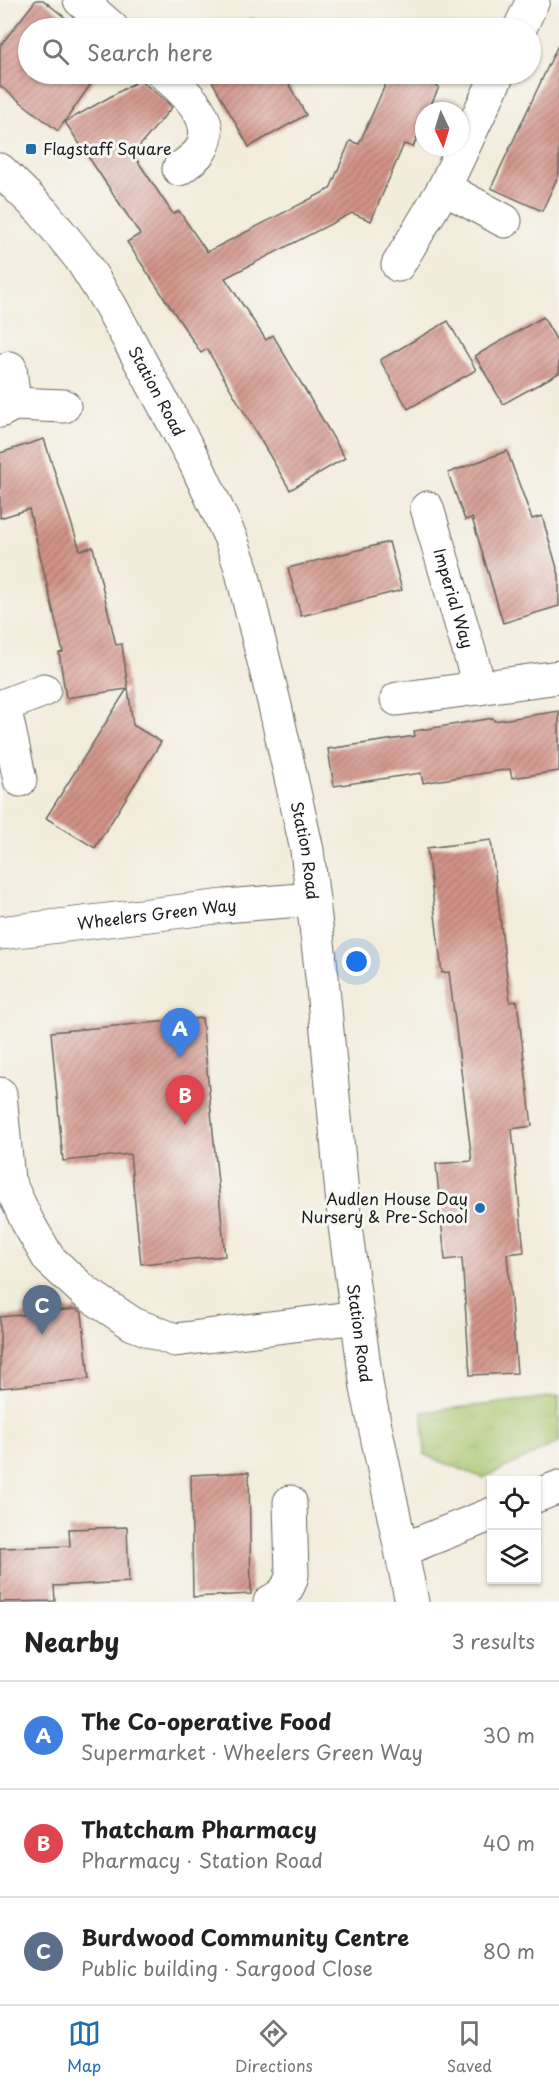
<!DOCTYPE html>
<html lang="en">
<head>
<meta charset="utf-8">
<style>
	body { margin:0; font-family:"Playpen Sans",sans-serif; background:#f2f2f2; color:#222 }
	.controls { position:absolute; right:18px; bottom:18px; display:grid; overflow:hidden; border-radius:0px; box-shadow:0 2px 4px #0004 }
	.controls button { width:54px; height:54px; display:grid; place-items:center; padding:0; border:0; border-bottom:2px solid #e0e0e0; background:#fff; color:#222; font:30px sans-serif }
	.compass { position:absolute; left:415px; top:102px; width:54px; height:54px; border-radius:50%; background:#fff; box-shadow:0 2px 4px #0004; rotate:176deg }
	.you { position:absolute; left:357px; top:962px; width:21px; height:21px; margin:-15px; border:4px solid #fff; border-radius:50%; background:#1a73e8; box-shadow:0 0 0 9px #1a73e833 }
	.badge { display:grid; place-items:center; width:39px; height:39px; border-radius:50%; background:#1f6fb2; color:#fff; font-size:20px; font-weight:700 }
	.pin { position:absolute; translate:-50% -50px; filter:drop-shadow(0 2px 3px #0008) }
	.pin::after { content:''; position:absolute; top:32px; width:21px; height:18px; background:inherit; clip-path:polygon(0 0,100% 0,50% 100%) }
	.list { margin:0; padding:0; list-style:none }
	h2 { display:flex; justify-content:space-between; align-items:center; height:78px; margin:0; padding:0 24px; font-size:26px }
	h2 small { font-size:20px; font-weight:400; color:#767676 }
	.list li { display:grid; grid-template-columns:39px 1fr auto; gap:18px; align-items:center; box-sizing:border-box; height:108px; padding:0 24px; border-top:2px solid #e0e0e0 }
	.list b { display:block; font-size:22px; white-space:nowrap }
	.list p { margin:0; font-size:20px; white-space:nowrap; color:#767676 }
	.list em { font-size:20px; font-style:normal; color:#767676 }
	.icon { flex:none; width:33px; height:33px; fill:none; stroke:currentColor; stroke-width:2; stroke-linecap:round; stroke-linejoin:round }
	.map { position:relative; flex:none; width:559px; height:1602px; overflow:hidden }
	.search { position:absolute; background:#fff; box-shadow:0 2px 4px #0004; left:18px; right:18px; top:18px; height:66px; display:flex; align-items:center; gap:15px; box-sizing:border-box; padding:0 21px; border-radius:33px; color:#767676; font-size:22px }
	.sheet { height:402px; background:#fff }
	nav { display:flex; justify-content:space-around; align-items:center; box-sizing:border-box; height:84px; border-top:2px solid #e0e0e0; background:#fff; font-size:16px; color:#767676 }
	nav a { display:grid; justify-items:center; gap:3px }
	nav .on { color:#1f6fb2 }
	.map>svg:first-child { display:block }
	.grass { fill:url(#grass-tufts); stroke:#627044; stroke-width:1.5 }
	.building { fill:url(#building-hatch) }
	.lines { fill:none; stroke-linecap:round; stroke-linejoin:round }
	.street-casing { stroke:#67655f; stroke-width:35 }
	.secondary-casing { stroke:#67655f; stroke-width:35 }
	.street { stroke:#fff; stroke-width:33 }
	.secondary { stroke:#fff; stroke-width:33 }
	.poi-dot { fill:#1f6fb2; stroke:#f6f6f2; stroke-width:2 }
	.labels { text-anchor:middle; stroke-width:6; stroke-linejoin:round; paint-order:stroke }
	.poi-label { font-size:16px; fill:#1c1c1c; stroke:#f6f6f2; text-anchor:start }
	.street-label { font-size:16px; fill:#1c1c1c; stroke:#f6f6f2 }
</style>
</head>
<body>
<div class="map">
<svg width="559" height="1602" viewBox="0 0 559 1602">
	<defs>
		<pattern id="grass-tufts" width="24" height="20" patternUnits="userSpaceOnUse" patternTransform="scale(1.5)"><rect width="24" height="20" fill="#a8c56d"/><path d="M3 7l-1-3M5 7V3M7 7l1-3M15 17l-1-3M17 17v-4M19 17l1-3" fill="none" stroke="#90a95e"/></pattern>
		<pattern id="building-hatch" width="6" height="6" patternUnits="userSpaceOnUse" patternTransform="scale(1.5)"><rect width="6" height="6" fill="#d19387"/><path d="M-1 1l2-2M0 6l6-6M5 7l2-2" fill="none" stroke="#a9776e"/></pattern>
	</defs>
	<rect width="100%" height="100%" fill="#f6f6f2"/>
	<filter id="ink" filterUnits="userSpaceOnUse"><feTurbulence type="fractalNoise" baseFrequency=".0167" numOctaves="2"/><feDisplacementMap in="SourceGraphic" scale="12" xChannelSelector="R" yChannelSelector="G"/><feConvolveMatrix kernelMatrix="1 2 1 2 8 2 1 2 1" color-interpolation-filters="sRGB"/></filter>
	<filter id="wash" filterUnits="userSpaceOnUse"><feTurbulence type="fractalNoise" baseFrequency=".008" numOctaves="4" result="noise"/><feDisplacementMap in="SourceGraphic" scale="24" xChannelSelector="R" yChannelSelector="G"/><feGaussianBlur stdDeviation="1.35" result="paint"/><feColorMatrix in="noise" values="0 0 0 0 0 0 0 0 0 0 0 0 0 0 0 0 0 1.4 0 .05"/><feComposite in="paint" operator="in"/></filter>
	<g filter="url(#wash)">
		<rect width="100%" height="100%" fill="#f2ecdb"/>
		<!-- grass -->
		<path class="grass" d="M559,1396V1442L483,1478L425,1455L423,1412Z"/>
		<g id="blocks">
			<!-- building -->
			<g class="building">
				<path d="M36,0H43L78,28H28V74H98L58,131L0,86V46Z"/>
				<path d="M252,17L259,28H231Z"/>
				<path d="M559,43V174L542,211L491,188Z"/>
				<path d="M208,74H283L306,115L249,147Z"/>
				<path d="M390,74H408L439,87L428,111H424V121L413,147L404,144L371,221L352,213L225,278L266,340L273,335L345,458L290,490L207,349L201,353L127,242L140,234L65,122L140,80L166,101L172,107L133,154L173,214L179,211L207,252L330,189L350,141L359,144Z"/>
				<path d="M543,317L559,344V373L503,404L475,356Z"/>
				<path d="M448,321L476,370L408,409L380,360Z"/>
				<path d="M44,439L80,550L93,547L116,645L122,644L133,725L161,742L95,848L46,818L127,689L66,698L59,653L63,652L29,509L0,518V453Z"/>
				<path d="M507,451L532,519L542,516L559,575V606L503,623L472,518L465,520L448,473Z"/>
				<path d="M389,542L402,590L301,616L288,568Z"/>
				<path d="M559,711V771L512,778L510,769L423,783L421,773L334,786L328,749L415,736L414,731L493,718L494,721Z"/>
				<path d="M491,840L510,1002L517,1001L532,1126L512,1129L524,1252L507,1254L517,1373L470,1375L462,1258L445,1260L436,1164L472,1161L449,972L442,973L427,848Z"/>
				<path d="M202,1018L225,1256L141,1264L130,1154L63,1161L51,1032Z"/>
				<path d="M76,1309L82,1313L89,1379L0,1388V1317Z"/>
				<path d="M249,1472L251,1594L193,1597L191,1475Z"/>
				<path d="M127,1527L129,1582L54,1586L55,1601L0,1602V1548L70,1546L69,1529Z"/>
			</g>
		</g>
	</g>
	<g filter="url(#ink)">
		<use href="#blocks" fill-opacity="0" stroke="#67655f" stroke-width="1.5"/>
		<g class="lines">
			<defs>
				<g id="street">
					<path d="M80,0L112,28"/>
					<path d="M520,28L533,0"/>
					<path d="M164,74C184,91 220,121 200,151C195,158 186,164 179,169"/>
					<path d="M444,188L505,221"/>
					<path d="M398,265L444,188L498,74"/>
					<path d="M10,368L14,404"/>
					<path d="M0,411L14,404L64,406"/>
					<path id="s1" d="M427,508L480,688"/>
					<path d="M397,699L559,677"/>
					<path d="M4,706L20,780"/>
					<path d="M0,707L44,690"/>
					<path id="s2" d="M0,933L224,906L313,899"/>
					<path d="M0,1094L8,1180L27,1221L49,1259L85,1292L133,1324L175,1340L358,1317"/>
					<path d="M536,1496L559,1487"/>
					<path d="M402,1550L492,1514"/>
					<path d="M270,1602C283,1595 289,1589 292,1575L290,1502"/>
				</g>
				<g id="secondary">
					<path id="s3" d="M0,170L42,211L81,259L110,305L196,464L231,539L241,568L275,706L307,850L322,977L345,1226L367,1388L412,1602"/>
				</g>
			</defs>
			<!-- street casing -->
			<use href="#street" class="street-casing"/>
			<!-- secondary casing -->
			<use href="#secondary" class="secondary-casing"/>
			<!-- street -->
			<use href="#street" class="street"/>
			<!-- secondary -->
			<use href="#secondary" class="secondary"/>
		</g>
	</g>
	<!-- markers -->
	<g class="poi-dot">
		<rect x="25" y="143" width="12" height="12" rx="3"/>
		<circle cx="480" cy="1208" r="6"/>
	</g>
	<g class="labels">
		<!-- poi labels -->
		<g class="poi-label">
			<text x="43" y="155">Flagstaff Square</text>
			<text x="468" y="1205" text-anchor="end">Audlen House Day<tspan x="468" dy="18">Nursery &amp; Pre-School</tspan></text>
		</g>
		<!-- street labels -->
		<g class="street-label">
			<text dy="6" stroke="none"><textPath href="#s3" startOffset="273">Station Road</textPath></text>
			<text dy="6" stroke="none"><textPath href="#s1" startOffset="94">Imperial Way</textPath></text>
			<text dy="6" stroke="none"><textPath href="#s3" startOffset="759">Station Road</textPath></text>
			<text dy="6" stroke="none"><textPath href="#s2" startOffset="158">Wheelers Green Way</textPath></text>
			<text dy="6" stroke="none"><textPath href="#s3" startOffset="1245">Station Road</textPath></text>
		</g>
	</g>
</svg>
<div class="controls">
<button><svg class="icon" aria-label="locate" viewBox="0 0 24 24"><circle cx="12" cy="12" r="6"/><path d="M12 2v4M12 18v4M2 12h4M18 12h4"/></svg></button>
<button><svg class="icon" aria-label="layers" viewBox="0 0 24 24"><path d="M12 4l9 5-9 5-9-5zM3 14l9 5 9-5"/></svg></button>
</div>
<svg class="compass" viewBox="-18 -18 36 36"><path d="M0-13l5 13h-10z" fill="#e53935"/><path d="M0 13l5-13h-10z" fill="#767676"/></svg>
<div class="you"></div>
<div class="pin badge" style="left:180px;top:1058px;background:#3f7fe0">A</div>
<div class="pin badge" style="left:185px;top:1125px;background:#e0444e">B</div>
<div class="pin badge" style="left:42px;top:1335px;background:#5c6f8a">C</div>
<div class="search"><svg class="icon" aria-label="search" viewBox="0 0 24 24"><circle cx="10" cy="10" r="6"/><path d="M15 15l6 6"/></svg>Search here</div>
</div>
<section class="sheet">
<h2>Nearby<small>3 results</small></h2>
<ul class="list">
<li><span class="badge" style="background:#3f7fe0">A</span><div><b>The Co-operative Food</b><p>Supermarket · Wheelers Green Way</p></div><em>30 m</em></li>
<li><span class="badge" style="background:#e0444e">B</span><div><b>Thatcham Pharmacy</b><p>Pharmacy · Station Road</p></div><em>40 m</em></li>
<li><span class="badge" style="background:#5c6f8a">C</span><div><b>Burdwood Community Centre</b><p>Public building · Sargood Close</p></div><em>80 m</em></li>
</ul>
</section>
<nav>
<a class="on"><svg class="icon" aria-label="map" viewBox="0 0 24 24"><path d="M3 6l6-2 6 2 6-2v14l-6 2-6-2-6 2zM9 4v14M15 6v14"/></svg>Map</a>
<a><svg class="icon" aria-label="directions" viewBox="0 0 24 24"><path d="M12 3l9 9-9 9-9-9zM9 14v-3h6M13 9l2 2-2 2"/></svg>Directions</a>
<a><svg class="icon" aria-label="saved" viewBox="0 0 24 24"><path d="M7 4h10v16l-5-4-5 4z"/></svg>Saved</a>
</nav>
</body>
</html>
